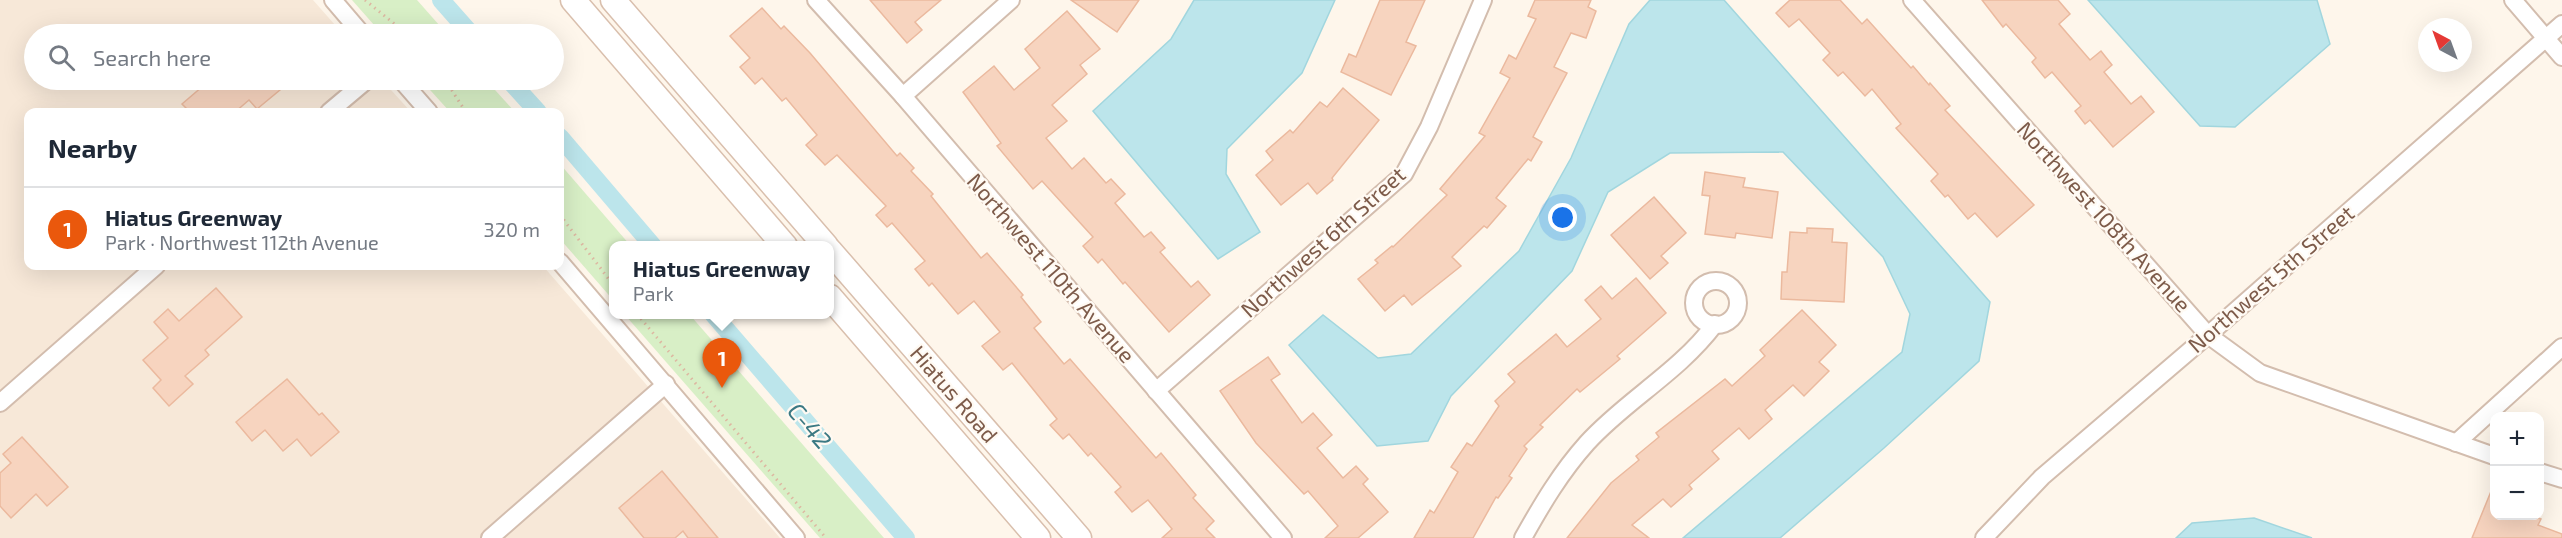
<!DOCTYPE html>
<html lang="en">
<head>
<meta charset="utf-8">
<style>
	body { margin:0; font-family:"Exo 2",sans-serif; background:#f6f6f7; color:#1f2937 }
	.controls { position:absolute; right:18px; bottom:18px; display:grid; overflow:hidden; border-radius:12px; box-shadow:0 6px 24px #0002 }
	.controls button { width:54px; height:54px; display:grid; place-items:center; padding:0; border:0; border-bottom:2px solid #e0e1e3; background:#fff; color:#1f2937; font:30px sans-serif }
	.compass { position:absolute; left:2418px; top:18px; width:54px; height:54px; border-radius:50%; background:#fff; box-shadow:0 6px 24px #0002; rotate:319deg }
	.you { position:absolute; left:1563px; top:218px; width:21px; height:21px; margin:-15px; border:4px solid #fff; border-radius:50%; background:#1a73e8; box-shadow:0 0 0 9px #1a73e833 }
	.badge { display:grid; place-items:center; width:39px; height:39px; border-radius:50%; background:#ea580c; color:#fff; font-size:20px; font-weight:700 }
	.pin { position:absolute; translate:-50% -50px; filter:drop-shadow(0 2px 3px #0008) }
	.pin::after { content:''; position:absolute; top:32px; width:21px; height:18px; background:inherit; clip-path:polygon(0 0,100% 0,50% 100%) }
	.popup { position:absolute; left:609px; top:241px; width:225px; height:78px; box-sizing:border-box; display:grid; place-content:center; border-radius:12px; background:#fff; filter:drop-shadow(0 2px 4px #0005); font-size:20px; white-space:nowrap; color:#747a83 }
	.popup b { font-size:22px; color:#1f2937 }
	.popup::after { content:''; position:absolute; left:50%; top:100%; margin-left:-12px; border:12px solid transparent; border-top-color:#fff }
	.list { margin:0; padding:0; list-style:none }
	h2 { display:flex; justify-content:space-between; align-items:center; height:78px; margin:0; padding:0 24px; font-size:26px }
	h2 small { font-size:20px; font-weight:400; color:#747a83 }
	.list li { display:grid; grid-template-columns:39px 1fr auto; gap:18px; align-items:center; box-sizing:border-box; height:84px; padding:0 24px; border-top:2px solid #e0e1e3 }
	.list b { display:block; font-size:22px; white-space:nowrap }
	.list p { margin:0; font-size:20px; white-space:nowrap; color:#747a83 }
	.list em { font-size:20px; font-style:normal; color:#747a83 }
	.icon { flex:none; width:33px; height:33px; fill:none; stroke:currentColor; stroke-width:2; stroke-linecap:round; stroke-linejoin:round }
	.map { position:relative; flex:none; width:2562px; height:538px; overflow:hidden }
	.search { position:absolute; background:#fff; box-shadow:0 6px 24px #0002; left:24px; top:24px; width:540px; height:66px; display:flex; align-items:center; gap:15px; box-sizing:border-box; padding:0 21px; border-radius:33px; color:#747a83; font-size:22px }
	.panel { position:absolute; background:#fff; box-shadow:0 6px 24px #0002; left:24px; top:108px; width:540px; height:162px; border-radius:12px }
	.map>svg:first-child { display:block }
	.residential { fill:#f7e8d8 }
	.green { fill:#d8efc6 }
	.water { fill:#bce5eb; stroke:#a1d6de; stroke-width:1.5 }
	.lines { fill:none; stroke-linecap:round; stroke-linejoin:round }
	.canal { stroke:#bce5eb; stroke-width:18 }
	.building { fill:#f7d4bf; stroke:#ebb99e; stroke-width:1.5 }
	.minor-casing { stroke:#d3bdae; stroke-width:20 }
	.secondary-casing { stroke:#d9bfad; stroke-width:27 }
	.path { stroke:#ddb7a1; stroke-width:3; stroke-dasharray:1.5 4.5; stroke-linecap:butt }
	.minor { stroke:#fff; stroke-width:16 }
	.secondary { stroke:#fff; stroke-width:24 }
	.labels { text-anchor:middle; stroke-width:4.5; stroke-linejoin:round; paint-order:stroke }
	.street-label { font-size:22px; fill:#7d5b4a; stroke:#fffaf3 }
	.water-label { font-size:24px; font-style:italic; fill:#3b7983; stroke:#fffaf3 }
</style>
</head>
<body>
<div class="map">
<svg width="2562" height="538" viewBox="0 0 2562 538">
	<rect width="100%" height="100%" fill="#fef6eb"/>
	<!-- residential -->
	<path class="residential" d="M0,0H313L343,34H34V80H382L411,112H28V266H543L780,538H0Z"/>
	<!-- green -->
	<g class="green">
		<path d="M352,0H417L447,34H382Z"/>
		<path d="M421,80H486L515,112H450Z"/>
		<path d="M560,164L630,245L614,246V301L560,239Z"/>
		<path d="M625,315H690L884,538H820Z"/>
	</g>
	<!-- water -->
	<g class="water">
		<path d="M1194,0H1335L1302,73L1227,149L1226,174L1260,232L1218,259L1093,111L1171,39Z"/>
		<path d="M1650,0H1724L1990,302L1979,361L1884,448L1780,538H1683L1902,352L1910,314L1883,257L1783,152L1670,153L1608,192L1572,271L1451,396L1428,441L1377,446L1289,345L1323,315L1378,358L1411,354L1519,251L1571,158L1629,24Z"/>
		<path d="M2088,0H2317L2330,44L2235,127L2200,126Z"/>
		<path d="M2254,518L2312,538H2176L2192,523Z"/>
	</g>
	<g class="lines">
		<!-- canal -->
		<g class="canal">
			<path d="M441,0L471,34"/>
			<path d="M509,80L538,112"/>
			<path d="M560,137L653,246"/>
			<path d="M713,314L906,538"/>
		</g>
	</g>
	<!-- building -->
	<g class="building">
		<path d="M870,0H941L915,22L922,30L907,43Z"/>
		<path d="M1071,0H1139L1117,32Z"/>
		<path d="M1380,0H1425L1406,42L1416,46L1391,95L1341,72L1349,54L1356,57Z"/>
		<path d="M1535,0H1591L1588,7L1596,11L1586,38L1571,33L1554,67L1567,73L1533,137L1542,142L1531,161L1528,159L1496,198L1506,206L1487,228L1484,226L1452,257L1461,266L1412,305L1404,295L1385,311L1358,279L1378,263L1375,260L1392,246L1393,247L1447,195L1440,189L1485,136L1479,133L1510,78L1500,73L1509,55L1516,59L1536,19L1528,16Z"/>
		<path d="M1790,0H1840L1862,24L1867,19L1911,68L1913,66L1929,85L1930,83L1950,106L1945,110L2034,205L1997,237L1975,213L1968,219L1948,195L1945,197L1931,181L1938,174L1896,128L1901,124L1872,89L1865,96L1843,72L1838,76L1823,60L1830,53L1799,19L1789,27L1776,13Z"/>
		<path d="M1982,0H2058L2070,14L2059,24L2090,60L2101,51L2112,65L2104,72L2131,104L2141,96L2154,112L2113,147L2090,120L2085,124L2075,111L2081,106L2052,72L2045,78L2032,62L2036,58L2006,24L2003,27Z"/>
		<path d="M762,8L781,29L784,26L810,53L897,156L900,153L914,168L911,171L933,194L931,196L981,258L987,253L1023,295L1021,297L1041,322L1034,328L1064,364L1070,359L1156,458L1161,453L1196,495L1193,498L1214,521L1206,529L1215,538H1162L1172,529L1148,500L1132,512L1115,492L1121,487L1091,453L1088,456L1069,434L1063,439L1050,425L1057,419L1012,363L1003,370L982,346L1000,332L974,301L958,314L932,283L929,286L915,269L925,261L892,223L887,227L876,215L886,206L837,155L825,165L806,145L817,135L786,98L782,101L762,78L755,84L740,67L750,58L730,36Z"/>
		<path d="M1067,11L1100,49L1080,65L1087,74L1052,105L1067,121L1046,138L1072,169L1084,158L1106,183L1111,179L1125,194L1115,203L1144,237L1151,232L1165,248L1160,252L1191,287L1198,281L1210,295L1169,332L1125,282L1123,284L1102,259L1098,263L1083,246L1093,237L1042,181L1033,189L997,146L1001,143L963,92L994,66L1014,90L1040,68L1025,49Z"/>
		<path d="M210,80H292L257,109L249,100L235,112H190L182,104Z"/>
		<path d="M1343,88L1379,120L1332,178L1333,180L1317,194L1308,183L1281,205L1256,175L1273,160L1266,151L1290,130L1293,133L1320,102L1327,107Z"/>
		<path d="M1705,172L1745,178L1743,187L1778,192L1772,238L1736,233L1735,238L1705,234L1710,196L1702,195Z"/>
		<path d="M1654,197L1686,233L1661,256L1668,263L1650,279L1611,235Z"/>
		<path d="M1807,228L1833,229L1832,242L1847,243L1844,302L1781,299L1782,272H1787L1790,232L1807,233Z"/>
		<path d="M1636,278L1666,313L1617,356L1620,359L1580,392L1577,389L1540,425L1543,427L1524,446L1527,449L1509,476L1512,478L1498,498L1496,497L1473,538H1414L1430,510L1434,513L1458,472L1451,467L1467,443L1472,446L1499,406L1495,401L1515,382L1508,374L1556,334L1567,347L1601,319L1585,300L1601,286L1612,299Z"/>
		<path d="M216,288L242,317L205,350L209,355L185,376L193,384L169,406L153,388L161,380L143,360L168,338L154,322L168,309L179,321Z"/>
		<path d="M1802,310L1836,345L1819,362L1829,371L1804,396L1793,385L1765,410L1772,419L1749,439L1739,428L1712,451L1719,459L1689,485L1692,489L1671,507L1663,499L1632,525L1649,538H1567L1611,483L1639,460L1636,456L1659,437L1656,433L1725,379L1732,386L1765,356L1760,350Z"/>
		<path d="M1268,357L1280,374L1271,380L1302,423L1313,413L1332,435L1317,448L1343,478L1356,466L1368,479L1363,484L1388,512L1358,538H1325L1338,526L1308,491L1304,494L1256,443L1220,391Z"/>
		<path d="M287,379L319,415L322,413L339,432L311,456L297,439L283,451L265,430L252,441L236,422Z"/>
		<path d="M22,437L68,487L47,506L36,494L11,518L0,506V473L11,463L3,454Z"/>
		<path d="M662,471L718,538H688L683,531L675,538H644L619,508Z"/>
		<path d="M2494,484V516H2532L2541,519L2538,525L2562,534V538H2472Z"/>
	</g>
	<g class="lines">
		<defs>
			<g id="minor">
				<path d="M333,0L362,34"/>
				<path d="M816,0L903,96L1283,538"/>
				<path d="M1912,0L2208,335L2260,373L2494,456"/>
				<path d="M2513,0L2562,57"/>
				<path d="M401,80L429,112"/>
				<path d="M903,96L1011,0"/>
				<path d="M329,112L367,80"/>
				<path d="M560,262L796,538"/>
				<circle cx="1716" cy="303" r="22"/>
				<path d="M1156,391L1404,174L1429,127L1483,0"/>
				<path d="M0,403L156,266"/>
				<path d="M2456,443L2562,347"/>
				<path d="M2540,472L2562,479"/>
				<path d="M490,538L666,384"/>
				<path d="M1523,538C1542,504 1561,472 1587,443C1626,400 1678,373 1715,324"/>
				<path d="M1984,538L2042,477L2208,335L2562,24"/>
			</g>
			<g id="secondary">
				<path d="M573,0L785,246"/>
				<path d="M613,0L826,246"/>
				<path d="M830,251L1079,538"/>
				<path d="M830,297L1038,538"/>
			</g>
		</defs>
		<!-- minor casing -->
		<use href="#minor" class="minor-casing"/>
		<!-- secondary casing -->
		<use href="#secondary" class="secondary-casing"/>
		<!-- path -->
		<g class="path">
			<path d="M365,0L407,34"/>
			<path d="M445,80L466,112"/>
			<path d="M560,215L614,286"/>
			<path d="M637,314L826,538"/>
		</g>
		<!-- minor -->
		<use href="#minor" class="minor"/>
		<!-- secondary -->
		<use href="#secondary" class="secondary"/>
	</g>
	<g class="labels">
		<!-- street labels -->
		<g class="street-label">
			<text transform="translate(2104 217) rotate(48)" y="8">Northwest 108th Avenue</text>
			<text transform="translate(1323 242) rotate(-42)" y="8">Northwest 6th Street</text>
			<text transform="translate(1051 268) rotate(49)" y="8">Northwest 110th Avenue</text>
			<text transform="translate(2271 279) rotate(-41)" y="8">Northwest 5th Street</text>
			<text transform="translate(954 394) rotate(49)" y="8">Hiatus Road</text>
		</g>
		<!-- water labels -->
		<g class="water-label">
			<text transform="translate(809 426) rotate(49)" y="8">C-42</text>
		</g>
	</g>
</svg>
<div class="controls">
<button>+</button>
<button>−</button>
</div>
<svg class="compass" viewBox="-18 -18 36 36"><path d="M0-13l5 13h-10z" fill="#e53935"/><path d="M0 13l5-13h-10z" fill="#747a83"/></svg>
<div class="you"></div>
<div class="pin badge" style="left:722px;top:388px">1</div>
<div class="popup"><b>Hiatus Greenway</b>Park</div>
<div class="search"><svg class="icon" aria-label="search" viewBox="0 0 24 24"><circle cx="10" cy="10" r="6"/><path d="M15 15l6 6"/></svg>Search here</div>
<section class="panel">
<h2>Nearby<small></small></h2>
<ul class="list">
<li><span class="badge">1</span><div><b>Hiatus Greenway</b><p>Park · Northwest 112th Avenue</p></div><em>320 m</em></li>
</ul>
</section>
</div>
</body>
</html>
